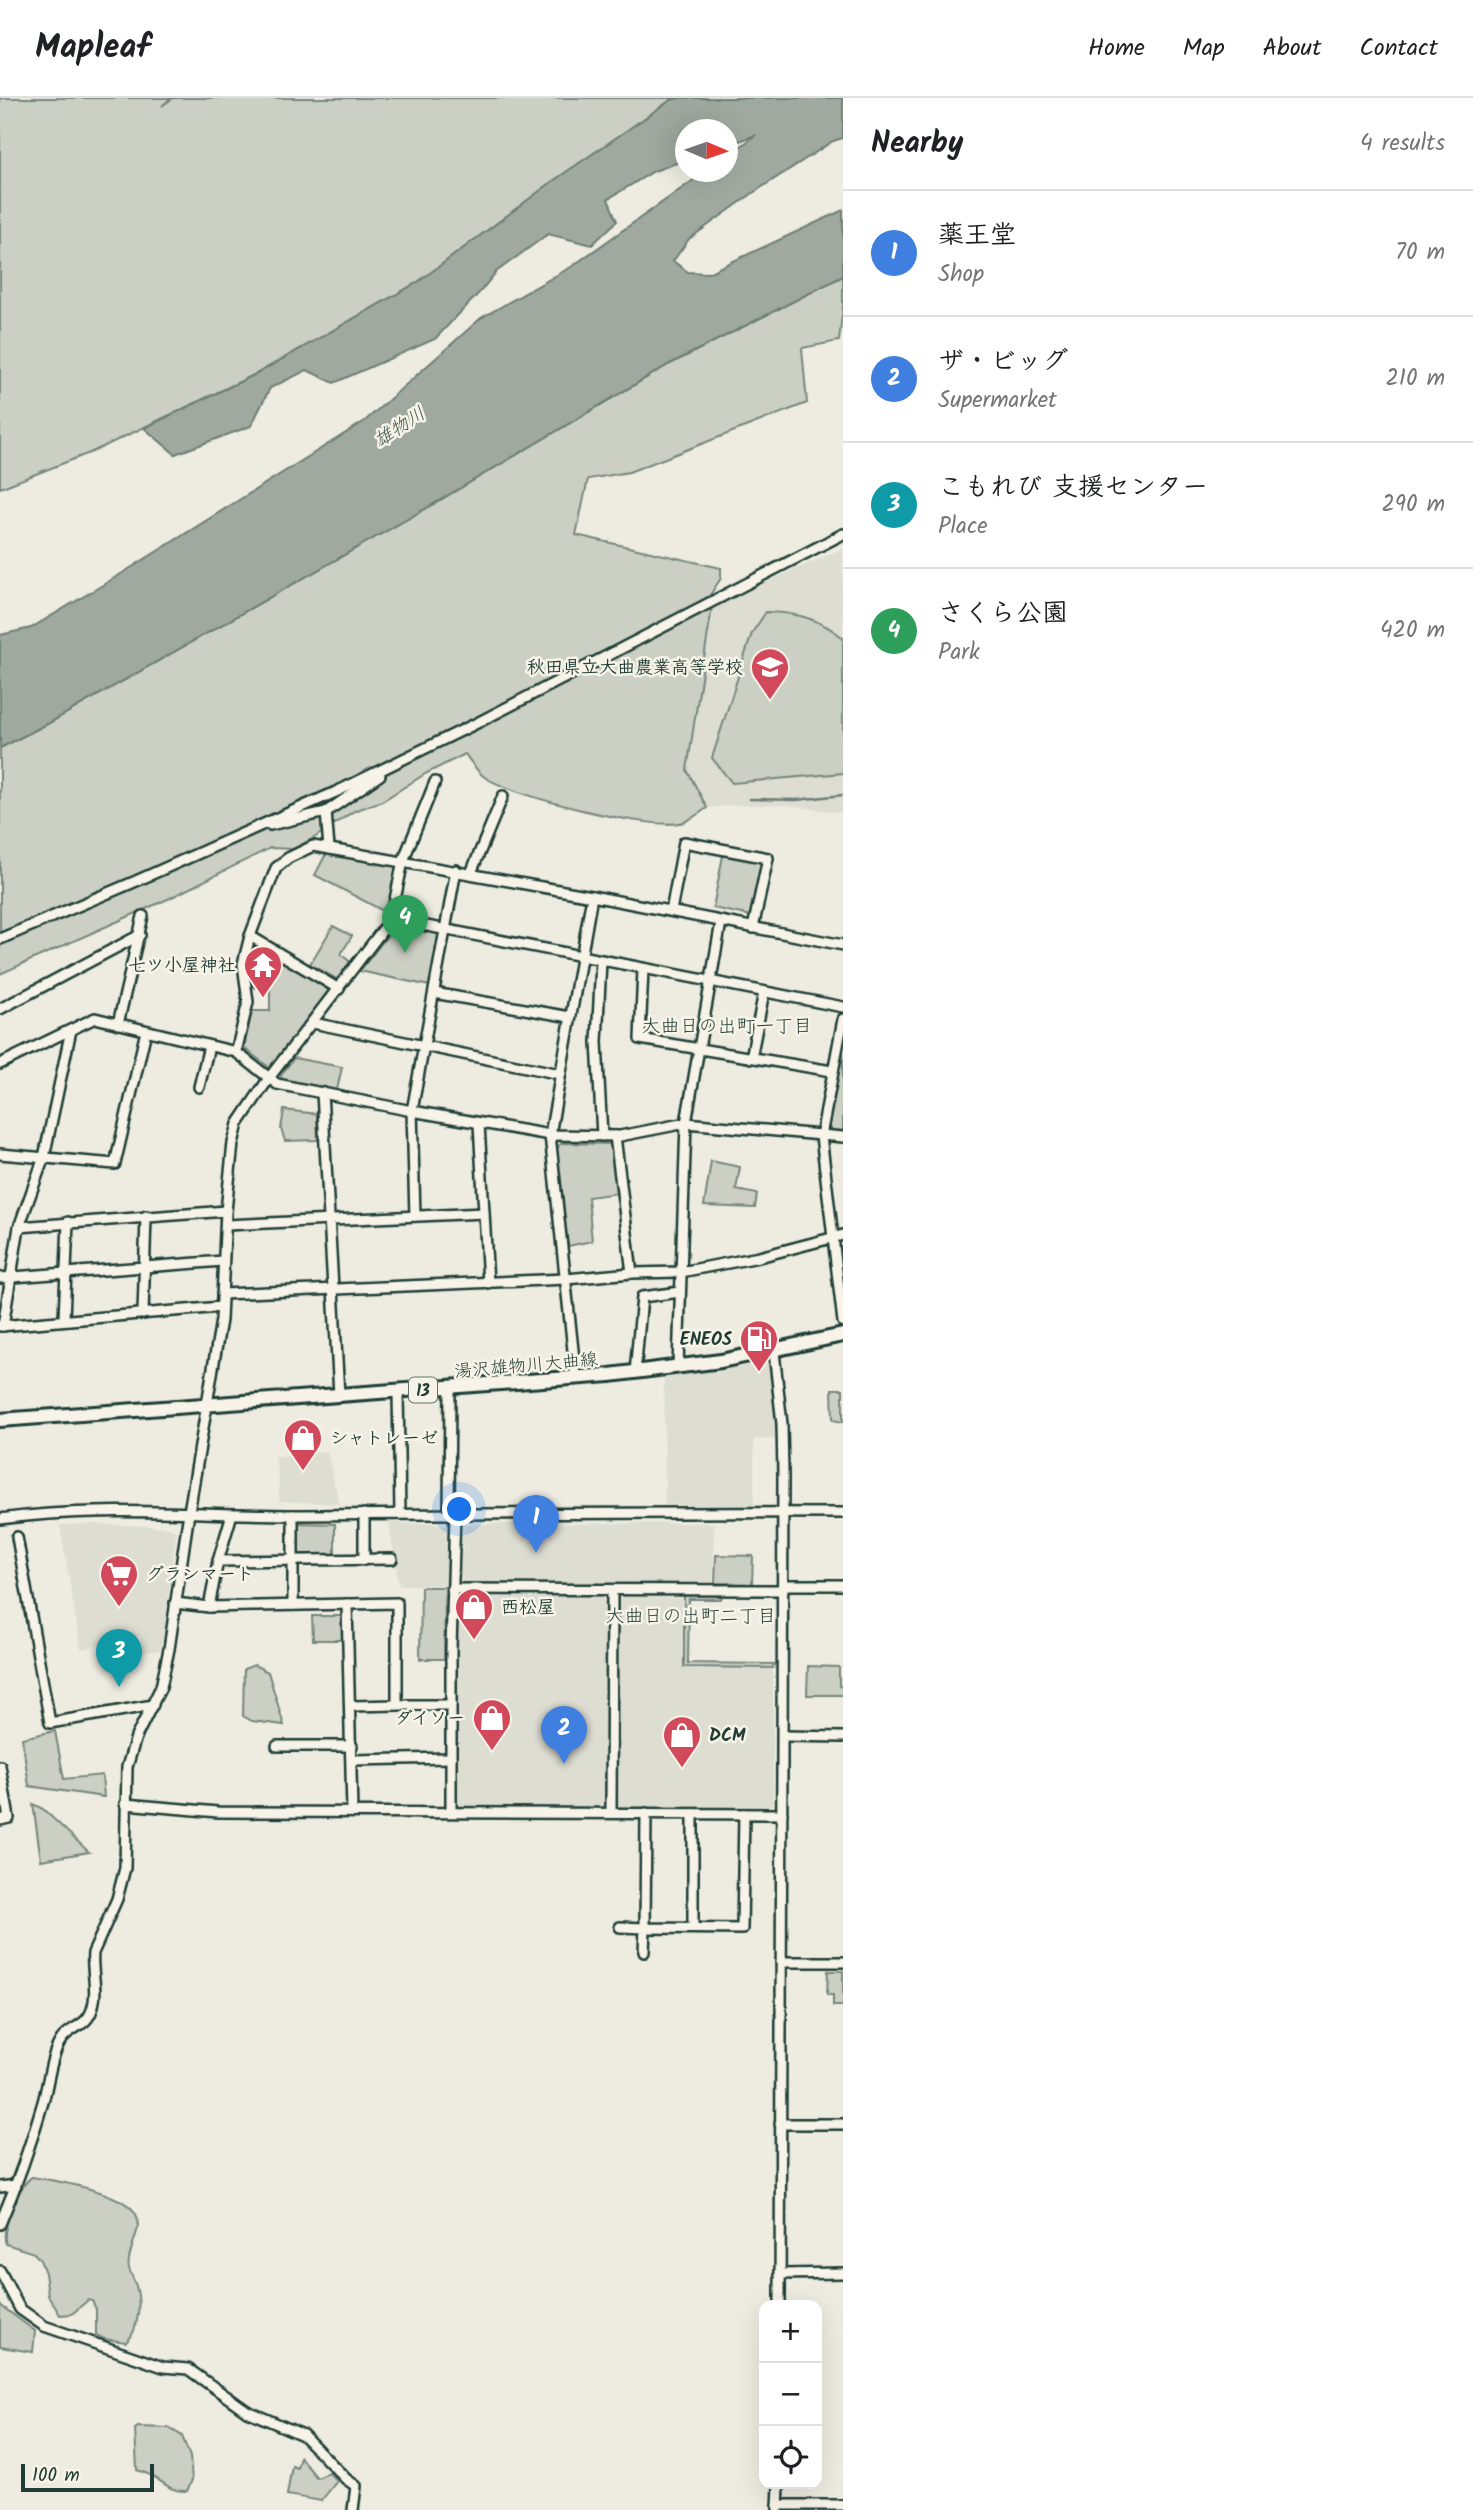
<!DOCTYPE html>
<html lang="en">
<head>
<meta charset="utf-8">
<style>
	body { margin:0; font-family:Kalam,"Klee One",sans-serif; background:#f2f2f2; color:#202124 }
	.controls { position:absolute; right:21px; bottom:21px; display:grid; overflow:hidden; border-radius:14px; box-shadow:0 7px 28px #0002 }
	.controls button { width:63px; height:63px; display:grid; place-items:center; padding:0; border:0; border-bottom:2px solid #e0e0e0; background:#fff; color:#202124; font:35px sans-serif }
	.compass { position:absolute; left:675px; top:21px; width:63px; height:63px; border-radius:50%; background:#fff; box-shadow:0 7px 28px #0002; rotate:92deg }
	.scale { position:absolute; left:21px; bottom:18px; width:133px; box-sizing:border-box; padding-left:7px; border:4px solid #1f3d34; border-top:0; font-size:19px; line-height:24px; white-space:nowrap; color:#1f3d34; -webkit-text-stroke:5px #f7f3e8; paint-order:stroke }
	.you { position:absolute; left:460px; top:1412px; width:24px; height:24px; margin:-18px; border:5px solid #fff; border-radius:50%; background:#1a73e8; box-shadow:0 0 0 10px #1a73e833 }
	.badge { display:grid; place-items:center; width:46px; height:46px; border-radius:50%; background:#d93025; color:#fff; font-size:23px; font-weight:700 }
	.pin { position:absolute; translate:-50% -58px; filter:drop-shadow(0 2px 4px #0008) }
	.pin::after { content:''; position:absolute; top:37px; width:24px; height:21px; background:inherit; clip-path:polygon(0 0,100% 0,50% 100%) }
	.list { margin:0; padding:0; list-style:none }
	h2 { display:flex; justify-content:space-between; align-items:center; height:91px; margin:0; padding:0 28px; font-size:30px }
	h2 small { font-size:23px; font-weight:400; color:#757577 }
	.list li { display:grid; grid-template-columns:46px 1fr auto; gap:21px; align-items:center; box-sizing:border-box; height:126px; padding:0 28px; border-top:2px solid #e0e0e0 }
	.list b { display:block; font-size:26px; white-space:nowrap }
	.list p { margin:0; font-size:23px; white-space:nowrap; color:#757577 }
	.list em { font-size:23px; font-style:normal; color:#757577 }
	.icon { flex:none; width:38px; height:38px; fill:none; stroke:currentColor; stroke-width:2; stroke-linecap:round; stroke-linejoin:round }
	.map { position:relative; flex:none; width:843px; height:2412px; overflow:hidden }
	header { display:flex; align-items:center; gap:42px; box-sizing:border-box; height:98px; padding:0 35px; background:#fff; border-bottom:2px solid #e0e0e0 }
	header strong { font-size:33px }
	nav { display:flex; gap:38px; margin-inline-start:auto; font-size:24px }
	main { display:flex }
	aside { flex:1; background:#fff }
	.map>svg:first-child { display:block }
	.built { fill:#ddddd2 }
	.green { fill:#cccfc4; stroke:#76867c; stroke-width:2 }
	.water { fill:#9fa99f; stroke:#6c7e74; stroke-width:2 }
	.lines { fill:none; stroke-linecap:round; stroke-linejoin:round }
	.stream { stroke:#6c7e74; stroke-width:2.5 }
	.minor-casing { stroke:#1f3d34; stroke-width:14 }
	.major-casing { stroke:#1f3d34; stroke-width:18 }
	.minor { stroke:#f7f3e8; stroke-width:9 }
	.major { stroke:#f7f3e8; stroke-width:12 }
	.labels { text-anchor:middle; stroke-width:5; stroke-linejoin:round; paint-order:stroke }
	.shield { fill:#f7f3e8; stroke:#60746a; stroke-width:2 }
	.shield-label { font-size:16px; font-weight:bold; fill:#1f3d34 }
	.poi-label { font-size:18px; font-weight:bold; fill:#1f3d34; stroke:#f7f3e8; text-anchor:end }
	.street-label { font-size:18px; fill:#1f3d34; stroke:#f7f3e8 }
	.water-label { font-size:19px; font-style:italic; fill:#3f584f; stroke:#f7f3e8 }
	.neighbourhood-label { font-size:19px; fill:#1f3d34; stroke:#f7f3e8 }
</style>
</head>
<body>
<header>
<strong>Mapleaf</strong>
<nav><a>Home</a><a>Map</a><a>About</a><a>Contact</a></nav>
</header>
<main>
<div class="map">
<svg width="843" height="2412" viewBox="0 0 843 2412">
	<rect width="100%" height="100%" fill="#eeece1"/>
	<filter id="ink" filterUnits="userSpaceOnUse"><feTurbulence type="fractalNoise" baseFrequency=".0143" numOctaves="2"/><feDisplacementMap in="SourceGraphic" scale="14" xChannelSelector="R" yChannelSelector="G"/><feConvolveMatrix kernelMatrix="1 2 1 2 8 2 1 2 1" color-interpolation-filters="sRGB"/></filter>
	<g filter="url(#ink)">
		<!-- built -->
		<g class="built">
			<path d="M843,450V715L784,707H735L707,710L687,672L712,508Z"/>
			<path d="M771,1264L779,1341H754V1408L665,1407L664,1280Z"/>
			<path d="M327,1353L339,1406L279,1403L278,1374L274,1359Z"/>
			<path d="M389,1425L447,1426L446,1487H399Z"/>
			<path d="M714,1425L713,1486H461L463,1426Z"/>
			<path d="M93,1426L170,1429L176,1434L164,1535L160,1552L142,1555L140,1538L81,1551L60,1427Z"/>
			<path d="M460,1498H604L608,1504V1711H453L455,1504Z"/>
			<path d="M622,1499L684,1500V1569L773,1570V1712L617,1711L618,1505Z"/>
		</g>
		<!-- green -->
		<g class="green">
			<path d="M0,0H171L162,8L173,0H680L671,2L418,184L256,276L92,354L0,390Z"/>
			<path d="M843,178V209L839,243L802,250L807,305L629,374L588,381L576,437L721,470V480L710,497L713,502L687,672L707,710C700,715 691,721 684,724C653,734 514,698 486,680C478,675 471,664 465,656L425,676L382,703L354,713L314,740L293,751L270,750L170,800L0,876V650L49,625L425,411L668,267Z"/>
			<path d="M766,514C795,514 821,521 843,540V675L732,685L712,660L752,535Z"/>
			<path d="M327,754L394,768L396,772L387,815L315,777Z"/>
			<path d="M723,757L762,764L751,818L713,810Z"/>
			<path d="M333,828L352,838L341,856L350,864L337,881L310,866Z"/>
			<path d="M395,828L440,836L430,888L360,873Z"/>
			<path d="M253,842L330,891L271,971L244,950L252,913H270V892L251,889L248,862Z"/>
			<path d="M843,947V1033L831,1032L827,1026Z"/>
			<path d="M294,960L342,969L337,992L282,981L281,977Z"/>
			<path d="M284,1012L317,1016L318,1042L285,1043L281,1031Z"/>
			<path d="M561,1045L614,1046L619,1095L588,1099L592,1143L568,1148L556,1052Z"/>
			<path d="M711,1063L740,1069L736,1092L757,1096L755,1110L704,1108Z"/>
			<path d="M832,1291H843V1324L833,1322Z"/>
			<path d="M296,1425L335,1426V1457L295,1456Z"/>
			<path d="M716,1457L753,1458L752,1486L715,1485Z"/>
			<path d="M421,1489H445L444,1561H420Z"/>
			<path d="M684,1496L722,1497L721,1501H689L688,1565L774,1566L773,1570L684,1569Z"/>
			<path d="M312,1518H345V1542H313Z"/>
			<path d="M254,1567L268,1574L284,1627L252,1623L243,1618L244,1571Z"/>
			<path d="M808,1568L839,1569V1588L843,1589V1597H807Z"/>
			<path d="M55,1633L64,1681L102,1677L104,1699L29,1688L22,1640Z"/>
			<path d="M33,1706L43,1711L89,1754L41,1762Z"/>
			<path d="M828,1873H843V1908H833V1897H827Z"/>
			<path d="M32,2079C58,2083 116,2093 133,2112C144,2124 134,2140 131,2153C125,2173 131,2172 136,2188C141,2203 139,2234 126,2244L104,2241L96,2237V2211L92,2203L88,2202L72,2216L60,2217L48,2197L45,2175L40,2162L34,2155L6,2146C0,2132 19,2086 32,2079Z"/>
			<path d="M0,2207L35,2233L33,2254L0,2249Z"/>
			<path d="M138,2329L169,2330L182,2338L190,2359L192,2382L187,2393C172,2394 165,2386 154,2379C149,2376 142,2374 137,2372L135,2331Z"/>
			<path d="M300,2359L317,2380L329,2375L337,2383L321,2403L287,2397L292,2368L297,2370Z"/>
		</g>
		<!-- water -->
		<path class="water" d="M680,0H843V40L833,43L753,95L689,141L673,163L688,174L708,175L843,112V178L668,267L425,411L49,625L0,650V537L31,530L121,476L365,323L481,220L571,169L705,74H727L728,58L756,37L728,47L727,32H685V62L654,73L608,101L617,123L592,147L548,136L496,174L479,195L435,241L334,285L307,272L270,290L251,328L175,356L144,330L256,276L418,184L553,83L671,2Z"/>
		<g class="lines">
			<!-- stream -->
			<path class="stream" d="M750,701L796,702L843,697"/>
			<defs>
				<g id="minor">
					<path d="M326,714L329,750"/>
					<path d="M270,727L326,714L380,677"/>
					<path d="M471,775L503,698"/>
					<path d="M671,813L684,744L768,760L753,830"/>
					<path d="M391,821L843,909"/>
					<path d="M250,838L339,891"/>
					<path d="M0,841L134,784L338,693L479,624L843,436"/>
					<path d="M601,863L597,944L602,1038"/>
					<path d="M643,871L640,941L832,973"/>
					<path d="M434,895L570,919"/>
					<path d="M0,911L140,837"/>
					<path d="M843,921L821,1038L843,1224"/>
					<path d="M313,925L560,976"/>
					<path d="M118,926L143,818"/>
					<path d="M236,954L248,904L243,866L250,838L276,770L288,760L313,748L592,798L843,847"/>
					<path d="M751,960L764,894"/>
					<path d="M0,966L95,920L236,954L277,986L412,1013L550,1037L620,1038L686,1025L843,1039"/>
					<path d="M199,989L209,948"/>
					<path d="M322,994L339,1297"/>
					<path d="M479,1026L488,1185"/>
					<path d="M615,1038L632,1175"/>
					<path d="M0,1056L115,1066L146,933"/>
					<path d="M415,1118L412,1013L456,772"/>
					<path d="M226,1127L484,1115"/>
					<path d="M19,1129L226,1113"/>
					<path d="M0,1180L223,1163"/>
					<path d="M222,1196L566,1181L632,1175L681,1174L759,1159L843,1137"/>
					<path d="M143,1216L146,1118"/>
					<path d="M64,1221L68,1124"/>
					<path d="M0,1228L221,1209"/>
					<path d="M3,1228L19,1129L44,1059L71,932"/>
					<path d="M774,1254L782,1326L783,1376L780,2207"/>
					<path d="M678,1269L686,1025L721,824"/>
					<path d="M635,1275L642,1199L680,1194"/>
					<path d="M576,1280L550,1037L592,798"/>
					<path d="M398,1294L400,1416"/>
					<path d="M449,1415L450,1290"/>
					<path d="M0,1421C98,1407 198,1417 297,1417C479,1416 661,1414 843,1415"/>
					<path d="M17,1439L50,1625L153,1607"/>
					<path d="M364,1462V1416"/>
					<path d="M218,1463L392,1461"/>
					<path d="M783,1487H843"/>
					<path d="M452,1491L783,1492"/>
					<path d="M175,1505L209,1509L397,1505V1607H451"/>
					<path d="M347,1506L352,1714"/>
					<path d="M293,1507V1417"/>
					<path d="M209,1509L218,1463L232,1416"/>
					<path d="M351,1608L397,1607"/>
					<path d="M783,1638L843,1639"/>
					<path d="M277,1648H352"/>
					<path d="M352,1662L451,1660"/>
					<path d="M0,1668L9,1720L0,1722"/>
					<path d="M125,1706L218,1714L782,1716"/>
					<path d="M451,1714V1550L455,1415"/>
					<path d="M611,1715L612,1493"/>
					<path d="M646,1715L645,1830L742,1831L744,1716"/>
					<path d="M693,1716V1830"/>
					<path d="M620,1829L645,1830L644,1854"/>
					<path d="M781,1864H843"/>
					<path d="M780,2026H843"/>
					<path d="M0,2089L16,2087"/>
					<path d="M0,2126C17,2086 31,2046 43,2004C48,1987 51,1956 61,1942C71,1927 88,1930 93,1908C98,1891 91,1873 93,1855L117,1801L125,1770L127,1669L136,1639L161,1589L169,1551L189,1414L221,1222L226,1113L233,1045L238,1026L269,980L391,821L403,763L435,684"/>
					<path d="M0,2173L20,2211L44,2228L163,2269L188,2271L247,2313L303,2337L346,2381L356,2388L353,2412"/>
					<path d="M780,2176L843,2175"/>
					<path d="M778,2407H843"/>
					<path d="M778,2412L779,2386"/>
				</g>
				<path id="major" d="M0,1322L610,1277L721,1263L843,1237"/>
			</defs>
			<!-- minor casing -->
			<use href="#minor" class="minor-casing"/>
			<!-- major casing -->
			<use href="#major" class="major-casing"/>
			<!-- minor -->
			<use href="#minor" class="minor"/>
			<!-- major -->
			<use href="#major" class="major"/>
		</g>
	</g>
	<!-- icons -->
	<defs>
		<symbol id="school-pin" viewBox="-11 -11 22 30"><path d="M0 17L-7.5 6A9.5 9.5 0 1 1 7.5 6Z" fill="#d1495b" stroke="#f7f3e8"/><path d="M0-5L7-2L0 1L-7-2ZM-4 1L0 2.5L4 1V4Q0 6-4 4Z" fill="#fff"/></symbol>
		<symbol id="temple-pin" viewBox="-11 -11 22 30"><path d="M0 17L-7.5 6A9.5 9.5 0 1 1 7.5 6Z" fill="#d1495b" stroke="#f7f3e8"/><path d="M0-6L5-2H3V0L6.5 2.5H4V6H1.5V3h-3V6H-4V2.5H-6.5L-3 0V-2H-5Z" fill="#fff"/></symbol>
		<symbol id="fuel-pin" viewBox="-11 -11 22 30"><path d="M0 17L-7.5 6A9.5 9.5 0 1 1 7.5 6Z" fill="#d1495b" stroke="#f7f3e8"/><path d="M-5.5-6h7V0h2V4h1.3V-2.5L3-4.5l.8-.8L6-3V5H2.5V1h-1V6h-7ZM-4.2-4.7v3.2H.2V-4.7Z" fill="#fff"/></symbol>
		<symbol id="shop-pin" viewBox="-11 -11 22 30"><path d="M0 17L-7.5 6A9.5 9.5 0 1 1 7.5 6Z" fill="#d1495b" stroke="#f7f3e8"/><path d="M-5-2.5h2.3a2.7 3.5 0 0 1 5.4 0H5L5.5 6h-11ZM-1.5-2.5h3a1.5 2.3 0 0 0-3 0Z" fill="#fff"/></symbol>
		<symbol id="supermarket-pin" viewBox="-11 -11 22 30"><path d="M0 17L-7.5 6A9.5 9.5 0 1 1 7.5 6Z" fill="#d1495b" stroke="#f7f3e8"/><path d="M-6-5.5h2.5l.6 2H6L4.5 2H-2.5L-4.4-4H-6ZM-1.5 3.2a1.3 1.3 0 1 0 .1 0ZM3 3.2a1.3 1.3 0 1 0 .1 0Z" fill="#fff"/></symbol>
	</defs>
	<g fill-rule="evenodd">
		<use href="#school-pin" x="748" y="547" width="44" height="60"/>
		<use href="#temple-pin" x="241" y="845" width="44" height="60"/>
		<use href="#fuel-pin" x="737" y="1219" width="44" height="60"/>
		<use href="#shop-pin" x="281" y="1318" width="44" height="60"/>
		<use href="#supermarket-pin" x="97" y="1454" width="44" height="60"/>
		<use href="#shop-pin" x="452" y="1487" width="44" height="60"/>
		<use href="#shop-pin" x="470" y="1598" width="44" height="60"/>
		<use href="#shop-pin" x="660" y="1615" width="44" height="60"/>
	</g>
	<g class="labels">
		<!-- shield labels -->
		<rect class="shield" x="409" y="1279.5" width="28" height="25" rx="5"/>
		<g class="shield-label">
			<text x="423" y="1298">13</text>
		</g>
		<!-- poi labels -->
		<g class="poi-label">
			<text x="743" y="575">秋田県立大曲農業高等学校</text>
			<text x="236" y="873">七ツ小屋神社</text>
			<text x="732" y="1247">ENEOS</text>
			<text x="330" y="1346" text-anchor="start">シャトレーゼ</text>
			<text x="146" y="1482" text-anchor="start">グランマート</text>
			<text x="501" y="1515" text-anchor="start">西松屋</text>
			<text x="465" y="1626">ダイソー</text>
			<text x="709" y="1643" text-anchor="start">DCM</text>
		</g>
		<!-- street labels -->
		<g class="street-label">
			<text transform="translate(526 1267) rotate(-5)" y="6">湯沢雄物川大曲線</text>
		</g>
		<!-- water labels -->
		<g class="water-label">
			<text transform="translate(399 328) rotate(-33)" y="7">雄物川</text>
		</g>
		<!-- neighbourhood labels -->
		<g class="neighbourhood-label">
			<text x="727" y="934">大曲日の出町一丁目</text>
			<text x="691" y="1524">大曲日の出町二丁目</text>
		</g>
	</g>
</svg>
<div class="controls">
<button>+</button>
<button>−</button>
<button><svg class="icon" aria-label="locate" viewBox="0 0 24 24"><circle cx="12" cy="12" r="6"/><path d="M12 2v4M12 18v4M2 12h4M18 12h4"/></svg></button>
</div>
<svg class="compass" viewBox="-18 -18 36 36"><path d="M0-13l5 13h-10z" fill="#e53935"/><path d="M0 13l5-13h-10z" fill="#757577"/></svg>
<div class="scale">100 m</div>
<div class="you"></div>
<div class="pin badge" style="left:536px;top:1455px;background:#3f7fe0">1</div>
<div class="pin badge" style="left:564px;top:1666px;background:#3f7fe0">2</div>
<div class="pin badge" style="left:119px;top:1589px;background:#0f9aa8">3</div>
<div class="pin badge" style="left:405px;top:855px;background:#2e9e5b">4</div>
</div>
<aside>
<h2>Nearby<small>4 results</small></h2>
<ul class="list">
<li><span class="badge" style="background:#3f7fe0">1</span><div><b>薬王堂</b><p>Shop</p></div><em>70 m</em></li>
<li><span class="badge" style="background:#3f7fe0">2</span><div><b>ザ・ビッグ</b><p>Supermarket</p></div><em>210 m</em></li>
<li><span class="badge" style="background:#0f9aa8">3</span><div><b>こもれび 支援センター</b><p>Place</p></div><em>290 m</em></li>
<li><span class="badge" style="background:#2e9e5b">4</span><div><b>さくら公園</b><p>Park</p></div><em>420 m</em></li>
</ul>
</aside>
</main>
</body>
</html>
